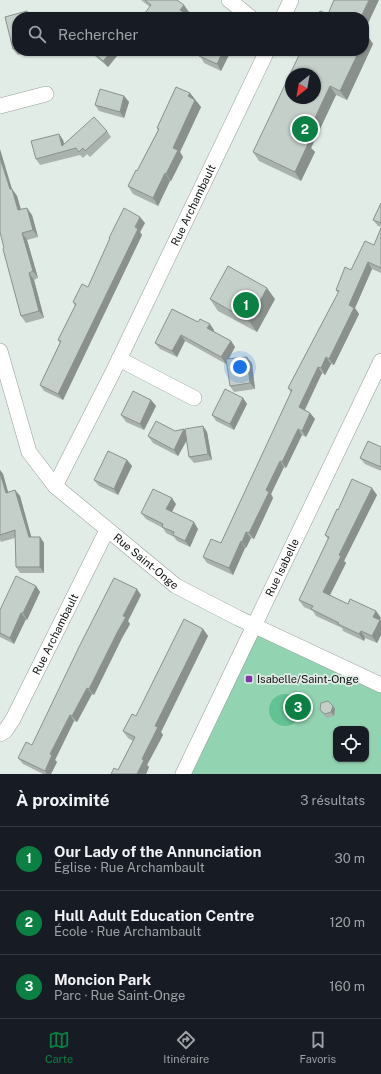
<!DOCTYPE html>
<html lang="fr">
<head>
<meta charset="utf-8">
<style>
	body { margin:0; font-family:"Public Sans",sans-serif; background:#242831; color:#f1f3f6 }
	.controls { position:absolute; right:12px; bottom:12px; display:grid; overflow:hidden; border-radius:8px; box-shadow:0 1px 3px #0004 }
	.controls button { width:36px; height:36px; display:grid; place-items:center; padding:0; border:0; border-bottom:1px solid #363941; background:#171b24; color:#f1f3f6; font:20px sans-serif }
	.compass { position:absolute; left:285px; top:68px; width:36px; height:36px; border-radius:50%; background:#171b24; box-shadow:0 1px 3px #0004; rotate:211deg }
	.you { position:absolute; left:240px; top:367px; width:14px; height:14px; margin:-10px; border:3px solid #fff; border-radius:50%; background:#1a73e8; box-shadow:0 0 0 6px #1a73e833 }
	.badge { display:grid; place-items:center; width:26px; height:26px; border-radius:50%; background:#0b8043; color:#fff; font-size:13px; font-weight:700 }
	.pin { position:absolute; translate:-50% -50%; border:2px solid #fff; box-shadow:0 1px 4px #0006 }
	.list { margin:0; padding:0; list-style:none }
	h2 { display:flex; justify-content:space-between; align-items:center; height:52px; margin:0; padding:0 16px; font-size:17px }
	h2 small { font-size:13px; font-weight:400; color:#9ea1a6 }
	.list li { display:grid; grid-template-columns:26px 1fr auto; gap:12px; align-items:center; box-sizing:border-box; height:64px; padding:0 16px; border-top:1px solid #363941 }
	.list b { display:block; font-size:15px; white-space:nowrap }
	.list p { margin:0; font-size:13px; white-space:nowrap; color:#9ea1a6 }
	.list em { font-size:13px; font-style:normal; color:#9ea1a6 }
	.icon { flex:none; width:22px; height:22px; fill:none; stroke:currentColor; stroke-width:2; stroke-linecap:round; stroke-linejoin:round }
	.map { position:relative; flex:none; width:381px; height:774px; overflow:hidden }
	.search { position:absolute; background:#171b24; box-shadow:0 1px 3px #0004; left:12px; right:12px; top:12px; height:44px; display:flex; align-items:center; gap:10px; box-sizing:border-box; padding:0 14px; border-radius:16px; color:#9ea1a6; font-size:15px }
	.sheet { height:244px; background:#171b24 }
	nav { display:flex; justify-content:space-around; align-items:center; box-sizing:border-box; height:56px; border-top:1px solid #363941; background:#171b24; font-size:11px; color:#9ea1a6 }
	nav a { display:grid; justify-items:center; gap:2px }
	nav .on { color:#0b8043 }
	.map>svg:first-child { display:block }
	.green { fill:#92d3b1; fill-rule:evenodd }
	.water { fill:#63c294 }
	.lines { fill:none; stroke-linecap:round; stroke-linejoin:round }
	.minor-casing { stroke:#969f9a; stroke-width:16 }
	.minor { stroke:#fff; stroke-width:15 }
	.wall { fill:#a9b2ad }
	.shaded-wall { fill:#8a918d }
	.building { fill:#c5cfc9; stroke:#8a918d; fill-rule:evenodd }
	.poi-dot { fill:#8037a9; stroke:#e2ece6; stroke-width:1.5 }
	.labels { text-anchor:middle; stroke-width:3.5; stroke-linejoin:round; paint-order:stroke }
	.street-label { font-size:11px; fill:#0b0f0d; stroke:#e2ece6 }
	.poi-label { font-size:11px; fill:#0b0f0d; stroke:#e2ece6; text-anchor:start }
</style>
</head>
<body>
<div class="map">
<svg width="381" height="774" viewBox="0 0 381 774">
	<rect width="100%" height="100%" fill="#e2ece6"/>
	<!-- green -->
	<path class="green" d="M254,626L381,685V774H183ZM336,729H366V759H336Z"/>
	<!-- water -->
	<circle class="water" cx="285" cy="710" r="16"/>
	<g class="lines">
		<defs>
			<g id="minor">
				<path d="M229,0L250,17"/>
				<path d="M283,17L291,0"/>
				<path d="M0,106L46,94"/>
				<path id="s1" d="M0,351L29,452L55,486L176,586L238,618L381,685"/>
				<path d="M119,359L194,398"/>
				<path id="s2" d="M55,486L113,372L267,51"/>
				<path id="s3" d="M0,734L5,731L13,719L107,530"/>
				<path id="s4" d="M183,774L381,361"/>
			</g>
		</defs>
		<!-- minor casing -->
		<use href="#minor" class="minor-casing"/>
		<!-- minor -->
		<use href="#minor" class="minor"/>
	</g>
	<!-- wall -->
	<g class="wall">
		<path d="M141,0H177L189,12L188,14L150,7Z"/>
		<path d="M17,17V51H32L18,55L13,49Z"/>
		<path d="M367,35L373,44L347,100L336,95L311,148L315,152L301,181L259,161L253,152Z"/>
		<path d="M89,51H121L108,67Z"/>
		<path d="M191,51H231L221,71L204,63L200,55Z"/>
		<path d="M190,93L201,107L180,152L183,157L171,181H170L158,206L133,194L128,186L137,171L158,130L157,128Z"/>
		<path d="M124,96L129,102L124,118L99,111L95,105Z"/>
		<path d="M107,131L111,137L90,157L87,154L83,158L80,155L40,165L36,159L59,134L63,140L64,144Z"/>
		<path d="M12,189L17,196L21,210L32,215L38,237L27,240L38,278L34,280L44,318L26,323L21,316L4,248Z"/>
		<path d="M381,203V227L378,226L373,220Z"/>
		<path d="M145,223L140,232L142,235L63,400L44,391L40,385L60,343L58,340L75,306L73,302L88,287L110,239L109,238Z"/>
		<path d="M381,228V273L372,269L355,308L359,314L334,365L331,364L325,375L322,373L305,410L310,413L315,419L306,437L302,435L286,468L284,467L271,494L273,498L254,539L251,538L246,548H245L233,575L207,563L203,557L221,543L291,393L288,388L338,293L336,290L351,270L374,245Z"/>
		<path d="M210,299H275L257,332L218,311Z"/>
		<path d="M172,309L214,330L213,331L231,341L235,347L228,359L252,363L255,389L234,392L230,386L227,362L226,364L185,341L177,357L160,349L155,343Z"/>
		<path d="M243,398L247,404L234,430L216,421L212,415Z"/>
		<path d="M151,400L156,406L144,430L126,422L121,415Z"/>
		<path d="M203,426L207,432L212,460L194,463L189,457L187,440L178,456L153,443L148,436Z"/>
		<path d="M381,447V471L365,464L360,458Z"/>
		<path d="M127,460L132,466L118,495L99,486L94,480Z"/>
		<path d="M0,470L3,474L8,492L15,490L20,496L31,537H40L44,543V573H20L16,567L15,538L1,542L0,540Z"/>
		<path d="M377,495L344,561L346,563L330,595L348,604L376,611L381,618L380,620L381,621V635L377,643L365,638L364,641L343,631L342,628L316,616L313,611L304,607L299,600L328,539L325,535L338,510Z"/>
		<path d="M176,504L172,512L198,529L190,547L177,541L174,537L166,533L163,528L146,519L141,513Z"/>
		<path d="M36,586L40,592L27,620L26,619L14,644L0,637V610Z"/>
		<path d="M141,595L128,621L130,624L122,638L94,695L92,694L77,722L74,721L55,760L57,762L51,774H43L23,764L18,758L32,745Z"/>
		<path d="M203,629L208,636L161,732L163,735L147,765L149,767L146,774H111L118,770L133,741L128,738L123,731L136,716Z"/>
		<path d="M333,706L335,709L334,716L327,718L322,713L320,710Z"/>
	</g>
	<!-- shaded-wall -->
	<g class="shaded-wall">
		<path d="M369,0H379L364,32V17H361Z"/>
		<path d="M184,5L189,12L185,17L180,10Z"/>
		<path d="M27,11L31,17H28Z"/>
		<path d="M367,35L373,44L347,100L340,91L359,51H364V41Z"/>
		<path d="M112,51H121L108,67L103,61Z"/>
		<path d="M223,51H231L221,71L217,64Z"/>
		<path d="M330,86L336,95L311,148L315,152L301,181L295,172L304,141Z"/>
		<path d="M190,93L201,107L180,152L183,157L171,181L166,174L188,96Z"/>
		<path d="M124,96L129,102L124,118L120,112Z"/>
		<path d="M59,134L63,140L66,151L62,146Z"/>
		<path d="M0,149L12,189L17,196L23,217L18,210L10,189L0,158Z"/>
		<path d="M165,173L170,181L158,206L153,198Z"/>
		<path d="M27,208L32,215L38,237L33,230Z"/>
		<path d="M140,217L145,223L140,232L142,235L63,400L58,394Z"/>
		<path d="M22,233L27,240L38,278L33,271Z"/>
		<path d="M368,262L372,269L355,308L359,314L334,365L329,359L349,305Z"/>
		<path d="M29,273L34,280L44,318L39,311Z"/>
		<path d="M267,288L275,299L257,332L249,321Z"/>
		<path d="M210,324L214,330L212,334L207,328Z"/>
		<path d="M181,335L185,341L177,357L172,351Z"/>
		<path d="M231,341L235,347L226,364L221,357Z"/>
		<path d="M247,357L252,363L255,389L250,383Z"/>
		<path d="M326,357L331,364L325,375L321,368Z"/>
		<path d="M318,367L322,373L303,413L299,407Z"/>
		<path d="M243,398L247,404L234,430L230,424Z"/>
		<path d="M151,400L156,406L144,430L140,424Z"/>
		<path d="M310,413L315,419L306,437L302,431Z"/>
		<path d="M203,426L207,432L212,460L208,454Z"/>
		<path d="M184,429L189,436L178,456L174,450Z"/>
		<path d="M298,429L302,435L286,468L282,462Z"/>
		<path d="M127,460L132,466L118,495L114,489Z"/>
		<path d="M280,461L284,467L271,494L273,498L254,539L249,533L266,490Z"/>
		<path d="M0,470L3,474L10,499L6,493L0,473Z"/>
		<path d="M372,488L377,495L344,561L346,563L328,599L323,592L339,555Z"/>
		<path d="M15,490L20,496L33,543L29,537Z"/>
		<path d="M172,498L176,504L170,515L166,509Z"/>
		<path d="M194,522L198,529L190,547L185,541Z"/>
		<path d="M246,532L251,538L246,548L242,542Z"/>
		<path d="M40,537L44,543V573L40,567Z"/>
		<path d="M241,541L245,548L233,575L229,568Z"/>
		<path d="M36,586L40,592L27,620L23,613Z"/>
		<path d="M137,589L141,595L128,621L130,624L122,638L94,695L89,689L123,616Z"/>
		<path d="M376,611L381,618L380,620L381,621V635L377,643L372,636L373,617Z"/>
		<path d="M21,613L26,619L14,644L10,638Z"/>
		<path d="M203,629L208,636L161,732L163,735L147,765L149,767L146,774H137L142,759L155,726Z"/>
		<path d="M361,631L365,638L364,641L359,634Z"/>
		<path d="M87,688L92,694L77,722L72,716Z"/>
		<path d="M333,706L335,709L334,716L331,712Z"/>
		<path d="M70,715L74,721L55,760L57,762L51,774H47L45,771L50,754Z"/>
	</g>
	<!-- building -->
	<g class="building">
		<path d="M145,0H177L184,5L180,10L193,17H142L151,5Z"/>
		<path d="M334,0H369L361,17H317L320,11L328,14Z"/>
		<path d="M27,11L28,17H17V48L13,49L5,17Z"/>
		<path d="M364,34L367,35L364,41Z"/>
		<path d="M92,51H112L103,61Z"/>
		<path d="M200,51H223L217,64L199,56L201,52Z"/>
		<path d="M301,51H359L340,91L330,86L304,141L308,144L295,172L253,152ZM291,74H315V98H291Z"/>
		<path d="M176,87L190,93L188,96L195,100L173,148L178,150L166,174L165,173L153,198L128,186L136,170L137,171L159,129L157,128Z"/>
		<path d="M100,89L124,96L120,112L95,105Z"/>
		<path d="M94,117L107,131L85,151L83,148L79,152L76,148L36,159L31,141L59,134L62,146Z"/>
		<path d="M0,158L10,189H12L18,210L27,208L33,230L22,233L33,271L29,273L39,311L21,316L3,249L4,248L0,232Z"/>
		<path d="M381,203V223L373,220Z"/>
		<path d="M124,208L140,217L135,227L138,229L58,394L40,385L61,341L58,340L76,304L73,302L82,284L88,287L110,238H109Z"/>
		<path d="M381,228V268L368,262L349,305L354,308L329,359L326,357L321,368L318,367L299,407L310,413L302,431L298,429L282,462L280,461L266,490L269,492L249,533L246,532L242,542L241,541L229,568L203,557L211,539L221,543L292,390L288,388L339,291L336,290L345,267L351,270L365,241L374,245Z"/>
		<path d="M228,266L267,288L249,321L210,299Z"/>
		<path d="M172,309L198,322L200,319L210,324L207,328L231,341L221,357L181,335L172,351L155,343Z"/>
		<path d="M247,357L250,383L230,386L226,359Z"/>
		<path d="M225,389L243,398L230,424L212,415Z"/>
		<path d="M133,391L151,400L140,424L121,415Z"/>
		<path d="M156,421L175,431L184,429L174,450L148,436Z"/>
		<path d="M203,426L208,454L189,457L185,429Z"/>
		<path d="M368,441L381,447V467L360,458Z"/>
		<path d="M108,451L127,460L114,489L94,480Z"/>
		<path d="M0,473L6,493L15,490L29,537H40V567H16L15,530L0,535Z"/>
		<path d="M352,479L372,488L339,555L341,556L323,592L348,604L350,599L376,611L373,617L380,620L372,636L361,631L359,634L338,624L339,623L311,609L313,606L299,600L329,537L325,535L337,509L338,510Z"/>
		<path d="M153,489L172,498L166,509L194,522L185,541L173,535L174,532L162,527L163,524L141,513Z"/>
		<path d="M16,576L36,586L23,613H21L10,638L0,633V610Z"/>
		<path d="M114,578L137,589L123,616L126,617L118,631L89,689L87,688L72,716L70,715L50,754L52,755L45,771L18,758L26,742L32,745L79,647Z"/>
		<path d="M184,619L203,629L155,726L158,727L142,759L144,760L137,774H111L114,768L118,770L135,737L123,731L132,714L136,716Z"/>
		<path d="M328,701L333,706L331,712L325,714L320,710L321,703Z"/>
	</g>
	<!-- markers -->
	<rect class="poi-dot" x="245" y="675" width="8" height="8" rx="2"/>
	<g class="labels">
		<!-- street labels -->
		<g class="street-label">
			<text dy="4" stroke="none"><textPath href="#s2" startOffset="313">Rue Archambault</textPath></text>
			<text dy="4" stroke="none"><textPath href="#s1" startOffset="266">Rue Saint-Onge</textPath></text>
			<text dy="4" stroke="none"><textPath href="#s4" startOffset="229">Rue Isabelle</textPath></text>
			<text dy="4" stroke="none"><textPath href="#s3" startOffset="115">Rue Archambault</textPath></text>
		</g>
		<!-- poi labels -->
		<g class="poi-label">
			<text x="257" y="683">Isabelle/Saint-Onge</text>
		</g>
	</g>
</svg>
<div class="controls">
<button><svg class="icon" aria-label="locate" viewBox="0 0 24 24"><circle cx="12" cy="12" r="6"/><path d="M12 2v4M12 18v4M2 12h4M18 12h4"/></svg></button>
</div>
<svg class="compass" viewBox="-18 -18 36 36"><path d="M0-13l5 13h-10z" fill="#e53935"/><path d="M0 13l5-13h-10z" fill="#9ea1a6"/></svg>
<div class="you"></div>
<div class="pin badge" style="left:246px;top:305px">1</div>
<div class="pin badge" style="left:305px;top:129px">2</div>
<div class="pin badge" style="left:298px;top:707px">3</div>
<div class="search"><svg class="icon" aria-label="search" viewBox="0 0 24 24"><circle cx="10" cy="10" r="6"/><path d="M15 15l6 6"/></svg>Rechercher</div>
</div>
<section class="sheet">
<h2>À proximité<small>3 résultats</small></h2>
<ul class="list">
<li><span class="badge">1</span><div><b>Our Lady of the Annunciation</b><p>Église · Rue Archambault</p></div><em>30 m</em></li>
<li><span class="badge">2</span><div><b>Hull Adult Education Centre</b><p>École · Rue Archambault</p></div><em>120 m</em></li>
<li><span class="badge">3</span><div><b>Moncion Park</b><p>Parc · Rue Saint-Onge</p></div><em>160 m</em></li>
</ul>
</section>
<nav>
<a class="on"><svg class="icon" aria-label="map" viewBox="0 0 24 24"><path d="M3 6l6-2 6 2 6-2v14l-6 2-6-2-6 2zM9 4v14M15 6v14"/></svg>Carte</a>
<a><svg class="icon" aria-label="directions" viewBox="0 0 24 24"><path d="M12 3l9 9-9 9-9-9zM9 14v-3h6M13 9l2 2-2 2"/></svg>Itinéraire</a>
<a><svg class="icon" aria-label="saved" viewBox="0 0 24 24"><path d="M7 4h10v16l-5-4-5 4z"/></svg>Favoris</a>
</nav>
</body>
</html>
